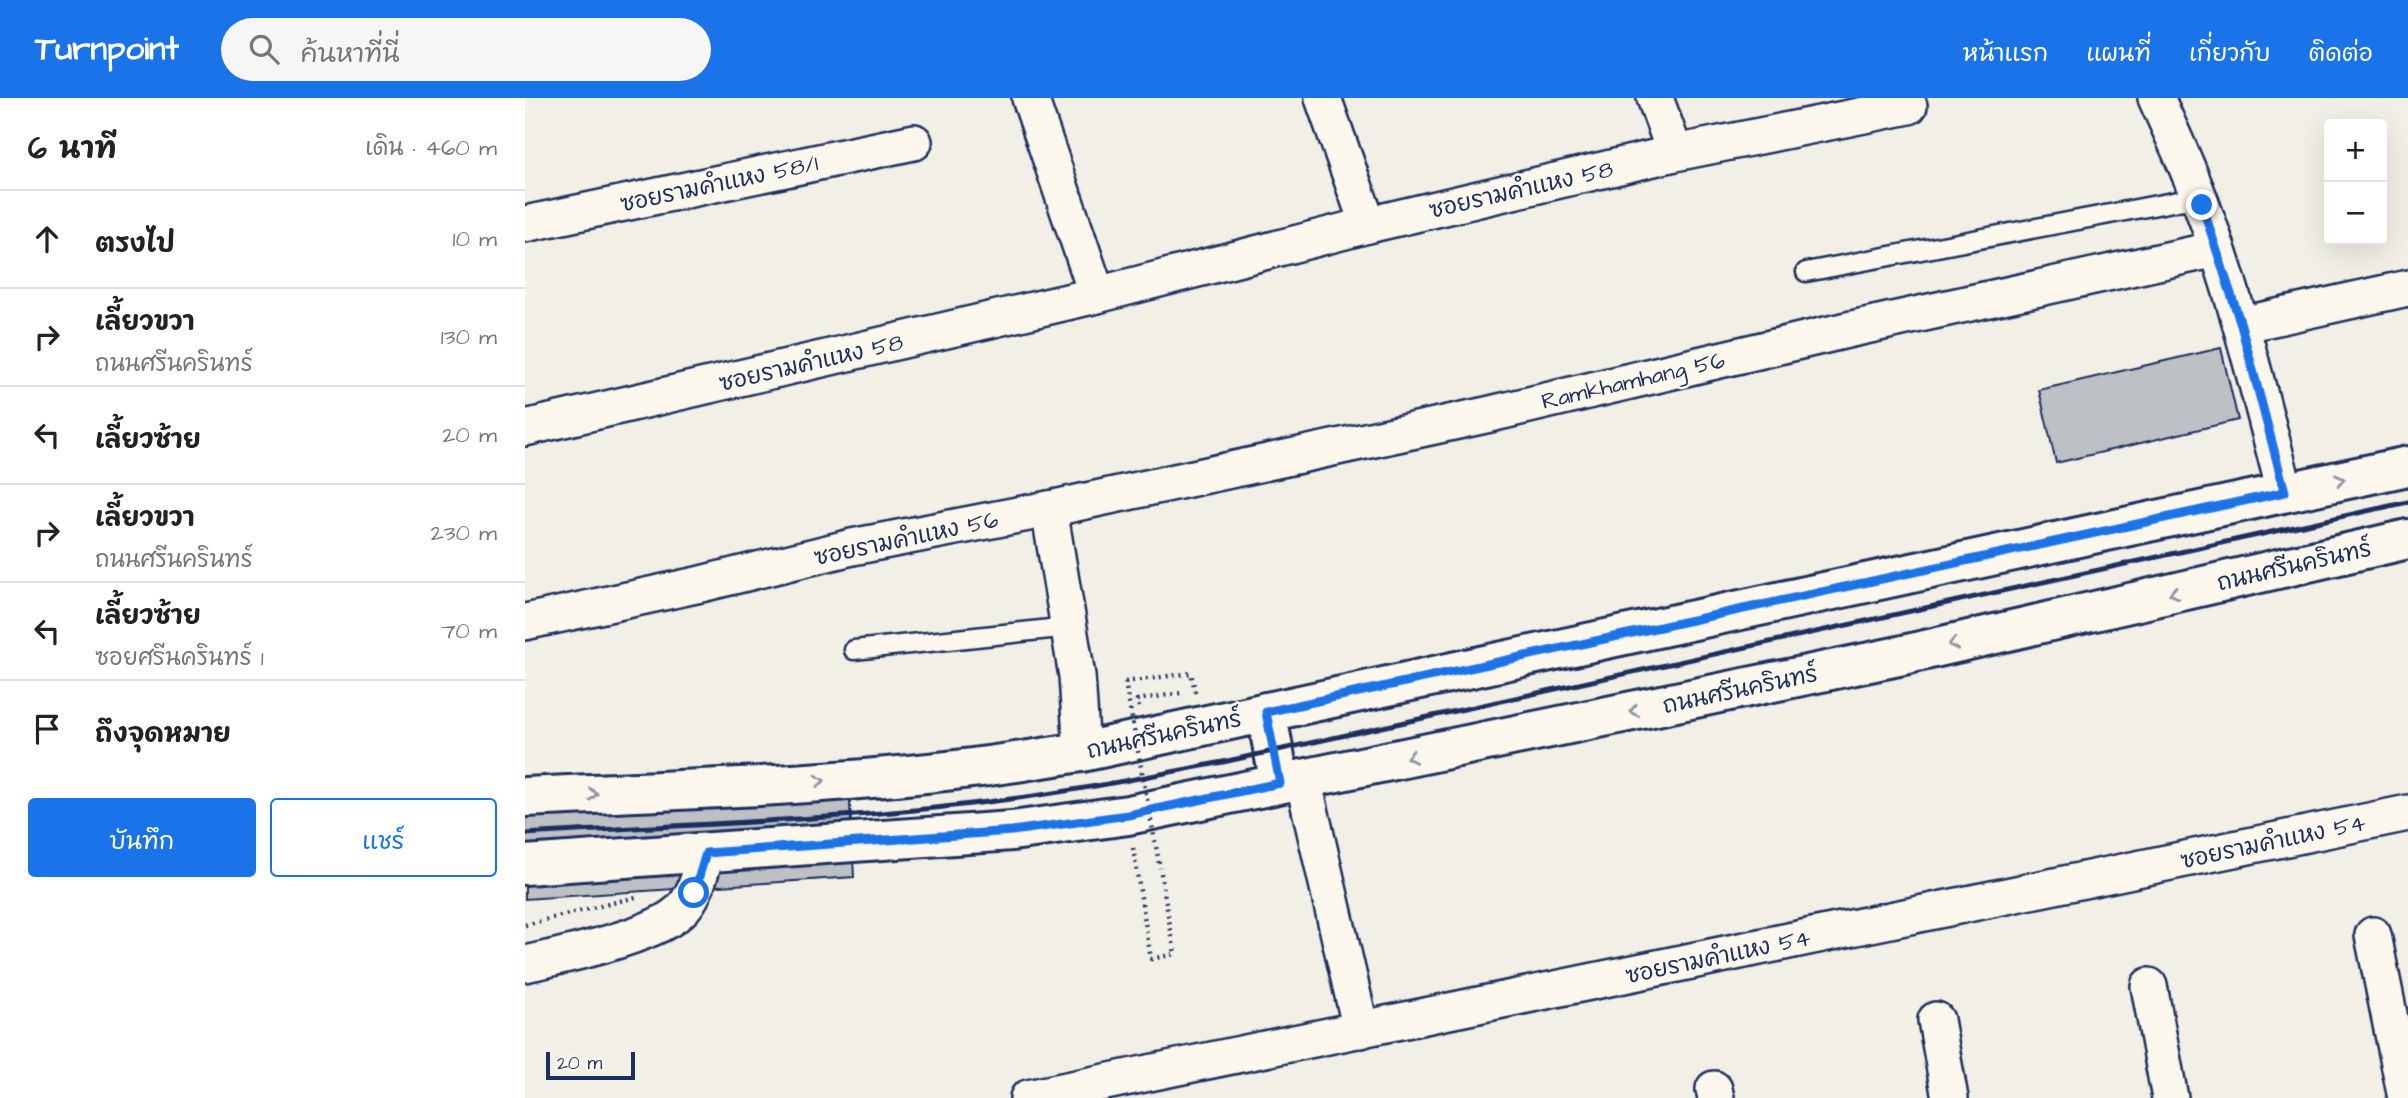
<!DOCTYPE html>
<html lang="th">
<head>
<meta charset="utf-8">
<style>
	body { margin:0; font-family:"Architects Daughter","Playpen Sans Thai",sans-serif; background:#f6f6f6; color:#222 }
	.controls { position:absolute; right:21px; top:21px; display:grid; overflow:hidden; border-radius:7px; box-shadow:0 7px 28px #0002 }
	.controls button { width:63px; height:63px; display:grid; place-items:center; padding:0; border:0; border-bottom:2px solid #e0e0e0; background:#fff; color:#222; font:35px sans-serif }
	.scale { position:absolute; left:21px; bottom:18px; width:89px; box-sizing:border-box; padding-left:7px; border:4px solid #1b2f5e; border-top:0; font-size:19px; line-height:24px; white-space:nowrap; color:#1b2f5e; -webkit-text-stroke:5px #fbf7ec; paint-order:stroke }
	.stop { position:absolute; width:21px; height:21px; margin:-16px; border:5px solid #1a73e8; border-radius:50%; background:#fff }
	.stop.end { background:#1a73e8; border-color:#fff; box-shadow:0 2px 7px #0008 }
	.list { margin:0; padding:0; list-style:none }
	h2 { display:flex; justify-content:space-between; align-items:center; height:91px; margin:0; padding:0 28px; font-size:30px }
	h2 small { font-size:23px; font-weight:400; color:#767676 }
	.list li { display:grid; grid-template-columns:46px 1fr auto; gap:21px; align-items:center; box-sizing:border-box; height:98px; padding:0 28px; border-top:2px solid #e0e0e0 }
	.list b { display:block; font-size:26px; white-space:nowrap }
	.list p { margin:0; font-size:23px; white-space:nowrap; color:#767676 }
	.list em { font-size:23px; font-style:normal; color:#767676 }
	.actions { display:flex; gap:14px; padding:21px 28px }
	.actions a { flex:1; padding:16px 0; border:2px solid #1a73e8; border-radius:7px; text-align:center; font-size:24px; color:#1a73e8 }
	.actions .main { background:#1a73e8; color:#fff }
	.icon { flex:none; width:38px; height:38px; fill:none; stroke:currentColor; stroke-width:2; stroke-linecap:round; stroke-linejoin:round }
	.map { position:relative; flex:none; width:1883px; height:1000px; overflow:hidden }
	header { display:flex; align-items:center; gap:42px; box-sizing:border-box; height:98px; padding:0 35px; background:#1a73e8; color:#fff }
	header strong { font-size:33px }
	nav { display:flex; gap:38px; margin-inline-start:auto; font-size:24px }
	.search { width:490px; height:63px; background:#f6f6f6; display:flex; align-items:center; gap:18px; box-sizing:border-box; padding:0 24px; border-radius:38px; color:#767676; font-size:26px }
	main { display:flex }
	aside { flex:1; background:#fff }
	.map>svg:first-child { display:block }
	.building { fill:#bdc0c4; stroke:#1b2f5e; stroke-width:2 }
	.lines { fill:none; stroke-linecap:round; stroke-linejoin:round }
	.service-casing { stroke:#1b2f5e; stroke-width:23 }
	.minor-casing { stroke:#1b2f5e; stroke-width:40 }
	.primary-casing { stroke:#1b2f5e; stroke-width:44 }
	.path { stroke:#1b2f5e; stroke-width:4.5; stroke-dasharray:2 5; stroke-linecap:butt }
	.service { stroke:#fbf7ec; stroke-width:18 }
	.minor { stroke:#fbf7ec; stroke-width:35 }
	.primary { stroke:#fbf7ec; stroke-width:38 }
	.rail { stroke:#1b2f5e; stroke-width:5 }
	.path-bridge { stroke:#1b2f5e; stroke-width:4.5; stroke-dasharray:2 5; stroke-linecap:butt }
	.oneway { stroke:#8b93a5 }
	.route { stroke:#1a73e8; stroke-width:9 }
	.labels { text-anchor:middle; stroke-width:5; stroke-linejoin:round; paint-order:stroke }
	.street-label { font-size:23px; fill:#1b2f5e; stroke:#fbf7ec }
</style>
</head>
<body>
<header>
<strong>Turnpoint</strong>
<div class="search"><svg class="icon" aria-label="search" viewBox="0 0 24 24"><circle cx="10" cy="10" r="6"/><path d="M15 15l6 6"/></svg>ค้นหาที่นี่</div>
<nav><a>หน้าแรก</a><a>แผนที่</a><a>เกี่ยวกับ</a><a>ติดต่อ</a></nav>
</header>
<main>
<aside>
<h2>6 นาที<small>เดิน · 460 m</small></h2>
<ul class="list">
<li><svg class="icon" aria-label="ahead" viewBox="0 0 24 24"><path d="M12 20V5M6 11l6-6 6 6"/></svg><div><b>ตรงไป</b></div><em>10 m</em></li>
<li><svg class="icon" aria-label="right" viewBox="0 0 24 24"><path d="M7 20v-9h11M14 6l5 5-5 5"/></svg><div><b>เลี้ยวขวา</b><p>ถนนศรีนครินทร์</p></div><em>130 m</em></li>
<li><svg class="icon" aria-label="left" viewBox="0 0 24 24"><path d="M17 20v-9H6M10 6l-5 5 5 5"/></svg><div><b>เลี้ยวซ้าย</b></div><em>20 m</em></li>
<li><svg class="icon" aria-label="right" viewBox="0 0 24 24"><path d="M7 20v-9h11M14 6l5 5-5 5"/></svg><div><b>เลี้ยวขวา</b><p>ถนนศรีนครินทร์</p></div><em>230 m</em></li>
<li><svg class="icon" aria-label="left" viewBox="0 0 24 24"><path d="M17 20v-9H6M10 6l-5 5 5 5"/></svg><div><b>เลี้ยวซ้าย</b><p>ซอยศรีนครินทร์ 1</p></div><em>70 m</em></li>
<li><svg class="icon" aria-label="arrive" viewBox="0 0 24 24"><path d="M6 21V4h12l-3 4 3 4H6"/></svg><div><b>ถึงจุดหมาย</b></div></li>
</ul>
<div class="actions"><a class="main">บันทึก</a><a>แชร์</a></div>
</aside>
<div class="map">
<svg width="1883" height="1000" viewBox="0 0 1883 1000">
	<rect width="100%" height="100%" fill="#f2efe6"/>
	<filter id="ink" filterUnits="userSpaceOnUse"><feTurbulence type="fractalNoise" baseFrequency=".0143" numOctaves="2"/><feDisplacementMap in="SourceGraphic" scale="14" xChannelSelector="R" yChannelSelector="G"/><feConvolveMatrix kernelMatrix="1 2 1 2 8 2 1 2 1" color-interpolation-filters="sRGB"/></filter>
	<g filter="url(#ink)">
		<!-- building -->
		<g class="building">
			<path d="M1696,250L1713,322L1531,365L1514,292Z"/>
			<path d="M323,670L329,779L0,801V688Z"/>
		</g>
		<g class="lines">
			<defs>
				<g id="service">
					<path d="M1281,174L1674,99"/>
					<path d="M329,552L544,529"/>
				</g>
				<g id="minor">
					<path d="M505,0L572,197"/>
					<path d="M798,0L843,127"/>
					<path d="M1130,0L1150,55"/>
					<path d="M1631,0C1647,36 1664,71 1677,108C1712,201 1735,298 1760,394"/>
					<path d="M0,126L389,44"/>
					<path d="M1716,227L1883,190"/>
					<path d="M0,330L572,197L843,127L1150,55L1384,8"/>
					<path d="M524,411L961,317L1322,232L1692,151"/>
					<path d="M0,524L176,486L327,449L524,411L552,578L557,654"/>
					<path d="M778,681L836,932"/>
					<path d="M1848,837L1881,1000"/>
					<path d="M0,866C37,858 128,838 154,814C171,799 175,775 181,755"/>
					<path d="M1624,888L1645,1000"/>
					<path d="M1411,922L1425,1000"/>
					<path d="M1189,991L1191,1000"/>
					<path d="M503,1000L1883,715"/>
				</g>
				<g id="primary">
					<path d="M741,614L755,685"/>
					<path d="M0,699C149,692 299,688 447,670C484,666 521,659 557,654L1883,368"/>
					<path d="M0,767L487,733L603,717L1374,558L1883,441"/>
				</g>
			</defs>
			<!-- service casing -->
			<use href="#service" class="service-casing"/>
			<!-- minor casing -->
			<use href="#minor" class="minor-casing"/>
			<!-- primary casing -->
			<use href="#primary" class="primary-casing"/>
			<!-- path -->
			<g class="path">
				<path d="M600,584L666,575L670,593H668"/>
				<path d="M614,609L612,602L656,595"/>
				<path d="M608,750L626,861L650,856L635,770"/>
				<path d="M0,827L111,799"/>
			</g>
			<!-- service -->
			<use href="#service" class="service"/>
			<!-- minor -->
			<use href="#minor" class="minor"/>
			<!-- primary -->
			<use href="#primary" class="primary"/>
			<!-- rail -->
			<path class="rail" d="M0,736C159,726 320,723 478,702C552,693 625,678 698,664L1883,404"/>
			<!-- path-bridge -->
			<path class="path-bridge" d="M600,584L635,770"/>
		</g>
		<!-- one-way arrows -->
		<defs><path id="oneway-chevron" d="M-2-3.5L2.5 0L-2 3.5" fill="none" stroke-width="1.6" stroke-linecap="round" stroke-linejoin="round" transform="scale(1.75)"/></defs>
		<g class="oneway">
			<use href="#oneway-chevron" transform="translate(1815 382) rotate(-12)"/>
			<use href="#oneway-chevron" transform="translate(1649 495) rotate(167)"/>
			<use href="#oneway-chevron" transform="translate(1428 546) rotate(167)"/>
			<use href="#oneway-chevron" transform="translate(1109 613) rotate(168)"/>
			<use href="#oneway-chevron" transform="translate(886 659) rotate(168)"/>
			<use href="#oneway-chevron" transform="translate(295 683) rotate(-4)"/>
			<use href="#oneway-chevron" transform="translate(68 696) rotate(-3)"/>
		</g>
	</g>
	<g class="lines" filter="url(#ink)">
		<!-- route -->
		<path class="route" d="M169,795L181,755L487,733L603,717L755,685L741,614L1760,394L1716,227L1677,107"/>
	</g>
	<g class="labels">
		<!-- street labels -->
		<g class="street-label">
			<text transform="translate(194 85) rotate(-12)" y="8">ซอยรามคำแหง 58/1</text>
			<text transform="translate(996 91) rotate(-13)" y="8">ซอยรามคำแหง 58</text>
			<text transform="translate(286 264) rotate(-13)" y="8">ซอยรามคำแหง 58</text>
			<text transform="translate(1108 282) rotate(-13)" y="8">Ramkhamhang 56</text>
			<text transform="translate(381 440) rotate(-12)" y="8">ซอยรามคำแหง 56</text>
			<text transform="translate(1769 467) rotate(-13)" y="8">ถนนศรีนครินทร์</text>
			<text transform="translate(1215 591) rotate(-12)" y="8">ถนนศรีนครินทร์</text>
			<text transform="translate(639 636) rotate(-12)" y="8">ถนนศรีนครินทร์</text>
			<text transform="translate(1748 743) rotate(-12)" y="8">ซอยรามคำแหง 54</text>
			<text transform="translate(1193 858) rotate(-12)" y="8">ซอยรามคำแหง 54</text>
		</g>
	</g>
</svg>
<div class="controls">
<button>+</button>
<button>−</button>
</div>
<div class="scale">20 m</div>
<div class="stop" style="left:169px;top:795px"></div>
<div class="stop end" style="left:1677px;top:107px"></div>
</div>
</main>
</body>
</html>
